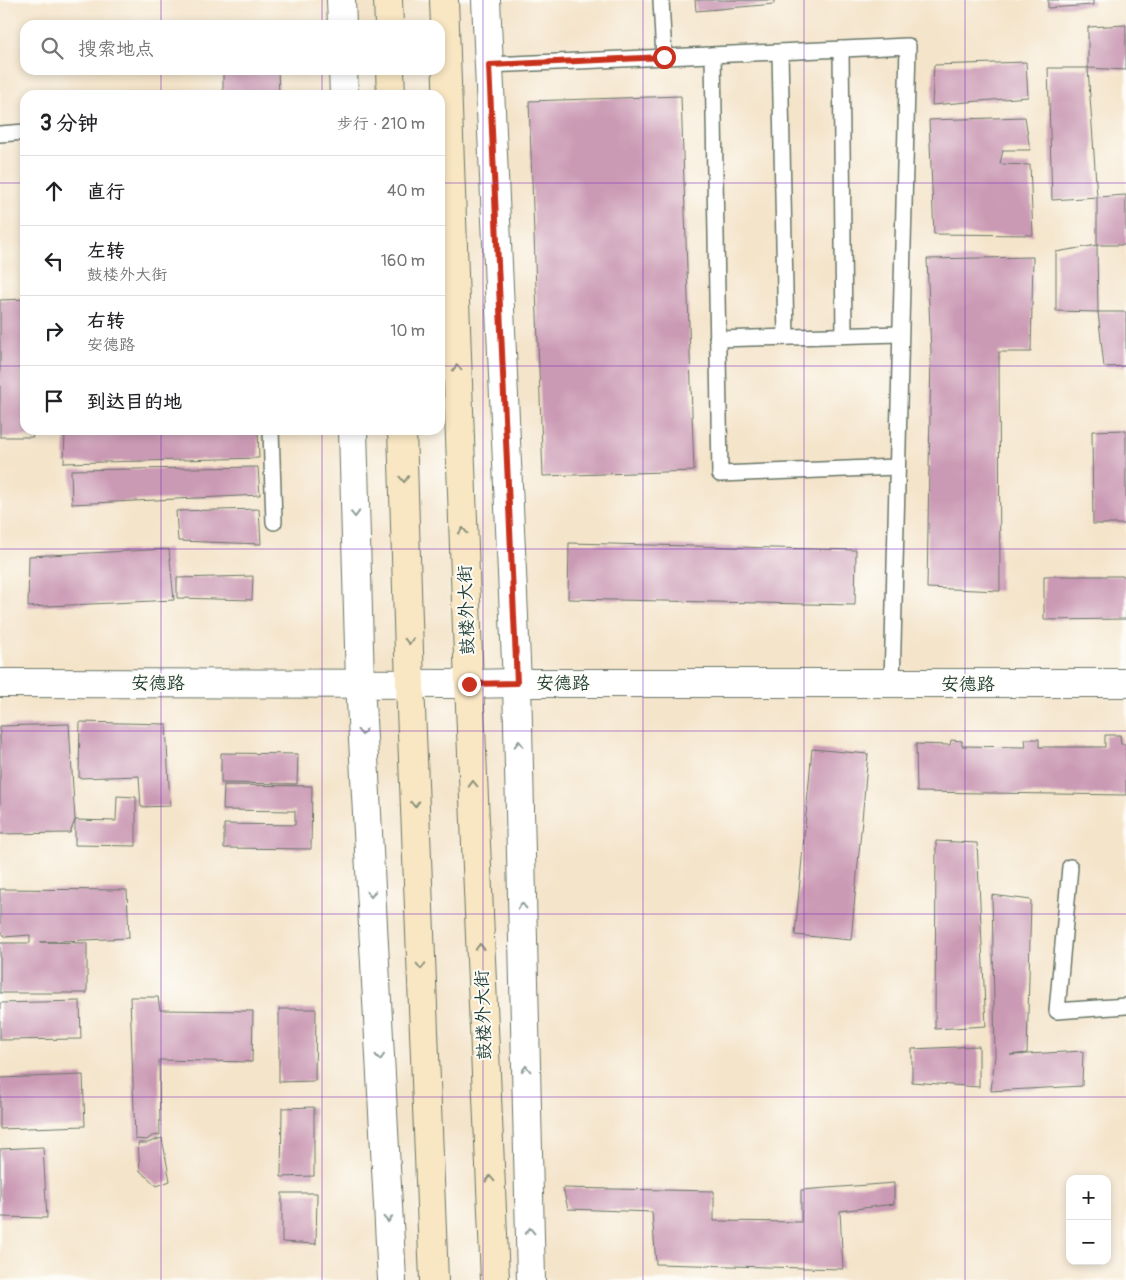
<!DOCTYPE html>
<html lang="zh">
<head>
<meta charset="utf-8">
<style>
	body { margin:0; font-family:Pangolin,"LXGW WenKai TC",sans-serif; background:#f2f2f2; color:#202124 }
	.controls { position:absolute; right:15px; bottom:15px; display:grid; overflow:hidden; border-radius:10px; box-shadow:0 2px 8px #0003 }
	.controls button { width:45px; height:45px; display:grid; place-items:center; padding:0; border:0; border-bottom:1px solid #e0e0e0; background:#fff; color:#202124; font:25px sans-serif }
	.stop { position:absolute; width:15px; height:15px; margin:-11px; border:4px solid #c8321e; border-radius:50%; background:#fff }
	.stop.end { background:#c8321e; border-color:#fff; box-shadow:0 1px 5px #0008 }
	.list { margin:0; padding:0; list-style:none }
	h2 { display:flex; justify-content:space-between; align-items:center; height:65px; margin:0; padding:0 20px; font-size:21px }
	h2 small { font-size:16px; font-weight:400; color:#757577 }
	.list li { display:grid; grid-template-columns:32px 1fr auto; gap:15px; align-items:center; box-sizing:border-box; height:70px; padding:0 20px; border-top:1px solid #e0e0e0 }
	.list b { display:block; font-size:19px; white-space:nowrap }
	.list p { margin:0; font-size:16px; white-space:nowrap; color:#757577 }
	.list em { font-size:16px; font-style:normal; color:#757577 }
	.icon { flex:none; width:28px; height:28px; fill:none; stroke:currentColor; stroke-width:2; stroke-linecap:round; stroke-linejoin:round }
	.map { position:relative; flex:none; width:1126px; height:1280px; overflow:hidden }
	.search { position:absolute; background:#fff; box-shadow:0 2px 8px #0003; left:20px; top:20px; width:425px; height:55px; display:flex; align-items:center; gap:12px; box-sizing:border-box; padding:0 18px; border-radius:15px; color:#757577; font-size:19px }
	.panel { position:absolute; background:#fff; box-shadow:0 2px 8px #0003; left:20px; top:90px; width:425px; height:345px; border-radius:15px }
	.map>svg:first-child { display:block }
	.building { fill:#ca99b4 }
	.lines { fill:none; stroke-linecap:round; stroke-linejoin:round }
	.service-casing { stroke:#6a7768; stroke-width:18 }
	.tertiary-casing { stroke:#6a7768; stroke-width:30 }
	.secondary-casing { stroke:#6a7768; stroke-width:30 }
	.service { stroke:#fff; stroke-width:15 }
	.tertiary { stroke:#fff; stroke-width:28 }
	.secondary { stroke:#f9e7c3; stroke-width:28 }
	.oneway { stroke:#8c927c }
	.oneway2 { stroke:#8f9e9a }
	.route { stroke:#c8321e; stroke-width:6 }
	.grid { fill:none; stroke:#7b2cbf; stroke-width:1; stroke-opacity:0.55 }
	.labels { text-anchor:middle; stroke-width:4; stroke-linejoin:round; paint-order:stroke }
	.street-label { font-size:18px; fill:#1f3d34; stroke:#fdfcf7 }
</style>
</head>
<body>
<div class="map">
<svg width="1126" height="1280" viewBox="0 0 1126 1280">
	<rect width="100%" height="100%" fill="#fdfcf7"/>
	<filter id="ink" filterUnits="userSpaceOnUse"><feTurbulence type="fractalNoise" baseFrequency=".02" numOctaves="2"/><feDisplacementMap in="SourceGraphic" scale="10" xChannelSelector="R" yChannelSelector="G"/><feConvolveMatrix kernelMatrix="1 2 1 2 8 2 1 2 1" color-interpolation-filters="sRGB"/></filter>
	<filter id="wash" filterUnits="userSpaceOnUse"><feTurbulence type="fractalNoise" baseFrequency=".0096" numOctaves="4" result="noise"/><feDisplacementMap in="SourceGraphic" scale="20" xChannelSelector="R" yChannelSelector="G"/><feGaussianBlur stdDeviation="1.12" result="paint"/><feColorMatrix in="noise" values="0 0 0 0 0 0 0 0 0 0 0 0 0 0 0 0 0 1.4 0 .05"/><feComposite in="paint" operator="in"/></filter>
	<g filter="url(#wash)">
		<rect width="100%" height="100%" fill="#f4e4ca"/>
		<g id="blocks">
			<!-- building -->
			<g class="building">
				<path d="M695,0H774V4L696,11Z"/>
				<path d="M1048,0H1093V5L1048,8Z"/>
				<path d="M1126,25V70L1088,68V27Z"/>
				<path d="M1026,62L1028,97L932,105L934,65Z"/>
				<path d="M1048,68H1088L1097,197L1126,195V245H1097V197L1052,200Z"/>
				<path d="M223,70H278L279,95H223Z"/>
				<path d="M681,96L694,471L543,476L529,101Z"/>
				<path d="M1025,117L1030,150H1003L1000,164L1030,165L1033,235L934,234L929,120Z"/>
				<path d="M1097,245L1098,312L1056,311V252Z"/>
				<path d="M1033,257L1031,352H999L1000,591L927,588L931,351L927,259Z"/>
				<path d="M25,299V430H32L33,437H0V300Z"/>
				<path d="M1098,312H1126V366L1104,367Z"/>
				<path d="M65,430H258L259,458L64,463Z"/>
				<path d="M1126,430V524H1093L1092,431Z"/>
				<path d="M258,467L260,495L72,504L71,470Z"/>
				<path d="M259,509L261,544L178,541L176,511Z"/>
				<path d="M569,543L856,550L855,605L568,599Z"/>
				<path d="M169,549L174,600L28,607L29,556Z"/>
				<path d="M253,576L252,600L177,598V578Z"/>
				<path d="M1044,576H1126V619L1044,620Z"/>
				<path d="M80,722L166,724L170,806L141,807L139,776L79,778Z"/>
				<path d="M69,724L75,820L116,821L117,796L136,797V846L75,845V820L70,833L0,834V726Z"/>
				<path d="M1105,735H1120L1121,744H1126V795L917,792L916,744L950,745L951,740L962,741V746L1026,747L1025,739H1039V747H1105Z"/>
				<path d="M812,749L868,754L851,940L795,935Z"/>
				<path d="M221,753L298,754L297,784L221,783Z"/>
				<path d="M224,785L312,786L311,849L224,848V824L295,825V811L223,810Z"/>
				<path d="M936,841L977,843L986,1026L935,1029Z"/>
				<path d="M0,889L127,890L129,938L40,942L87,943V993H0V943H30V935L5,937L2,933H0Z"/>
				<path d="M992,895L1031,900L1027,1053L1010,1055L1083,1051L1082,1086L991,1091L995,1056Z"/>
				<path d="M130,997H158L160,1010L253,1011L252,1062L159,1060L160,1135L152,1136L147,1140L135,1139Z"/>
				<path d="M80,1001L81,1039L0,1040V1003Z"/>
				<path d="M279,1009H316L315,1081L279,1082Z"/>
				<path d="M979,1046V1087L912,1082V1049Z"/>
				<path d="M83,1075L85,1126L0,1129V1078Z"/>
				<path d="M314,1107V1176L281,1177L282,1108Z"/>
				<path d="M162,1138L170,1181L157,1186L140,1171L138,1143H147Z"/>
				<path d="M43,1147L47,1218L0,1217V1149Z"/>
				<path d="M894,1183V1204L840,1211L843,1269L656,1264L652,1212L568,1209L563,1188L714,1191V1221L801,1222V1190Z"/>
				<path d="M282,1193H317L316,1244L282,1242Z"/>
			</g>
		</g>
	</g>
	<g filter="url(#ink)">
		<use href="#blocks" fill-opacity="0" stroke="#6a7768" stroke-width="1"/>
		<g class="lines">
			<defs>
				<g id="service">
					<path d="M661,0L664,57"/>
					<path d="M841,49L844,335"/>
					<path d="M780,52L786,337"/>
					<path d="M713,55L720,474L897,467"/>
					<path d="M489,65L908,46L892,684"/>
					<path d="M0,134L25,132"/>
					<path d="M717,339L900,334"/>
					<path d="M271,430L274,522"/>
					<path d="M1070,867L1057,1011L1126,1006"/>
				</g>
				<g id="tertiary">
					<path d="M341,0L342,25"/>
					<path d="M486,0L517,683L531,1280"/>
					<path d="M343,70L344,95"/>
					<path d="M353,430L360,683L392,1280"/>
					<path d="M0,683L469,684L517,683H1126"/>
				</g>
				<g id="secondary">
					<path d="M388,0L389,25"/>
					<path d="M444,0L469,684L495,1280"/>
					<path d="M390,70L391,95"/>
					<path d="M402,430L410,684L434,1280"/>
				</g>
			</defs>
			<!-- service casing -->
			<use href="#service" class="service-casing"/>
			<!-- tertiary casing -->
			<use href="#tertiary" class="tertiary-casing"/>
			<!-- secondary casing -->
			<use href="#secondary" class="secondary-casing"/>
			<!-- service -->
			<use href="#service" class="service"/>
			<!-- tertiary -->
			<use href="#tertiary" class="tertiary"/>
			<!-- secondary -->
			<use href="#secondary" class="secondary"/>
		</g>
		<!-- one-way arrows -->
		<defs><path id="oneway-chevron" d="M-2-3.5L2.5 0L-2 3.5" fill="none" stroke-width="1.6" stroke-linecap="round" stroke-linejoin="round" transform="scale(1.25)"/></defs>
		<g class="oneway">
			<use href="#oneway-chevron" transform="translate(457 368) rotate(-92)"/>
			<use href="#oneway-chevron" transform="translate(404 479) rotate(88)"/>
			<use href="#oneway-chevron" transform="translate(463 531) rotate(-92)"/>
			<use href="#oneway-chevron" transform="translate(409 641) rotate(88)"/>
			<use href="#oneway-chevron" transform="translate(473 784) rotate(-92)"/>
			<use href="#oneway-chevron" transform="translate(415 804) rotate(88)"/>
			<use href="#oneway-chevron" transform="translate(480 947) rotate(-92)"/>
			<use href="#oneway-chevron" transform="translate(421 966) rotate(88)"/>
			<use href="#oneway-chevron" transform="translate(490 1179) rotate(-92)"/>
		</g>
		<g class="oneway2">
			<use href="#oneway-chevron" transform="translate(355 514) rotate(88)"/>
			<use href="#oneway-chevron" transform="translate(362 732) rotate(87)"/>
			<use href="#oneway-chevron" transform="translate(519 744) rotate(-91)"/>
			<use href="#oneway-chevron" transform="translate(371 894) rotate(87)"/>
			<use href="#oneway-chevron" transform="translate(522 906) rotate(-91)"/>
			<use href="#oneway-chevron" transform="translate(380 1057) rotate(87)"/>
			<use href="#oneway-chevron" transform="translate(526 1069) rotate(-91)"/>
			<use href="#oneway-chevron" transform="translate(388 1219) rotate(87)"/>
			<use href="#oneway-chevron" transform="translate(530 1231) rotate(-91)"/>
		</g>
	</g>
	<g class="lines" filter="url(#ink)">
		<!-- route -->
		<path class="route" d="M469,684L517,683L489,65L664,57"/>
	</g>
	<!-- grid -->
	<path class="grid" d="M161,0V25M322,0V25M483,0V1280M643,0V1280M804,0V1280M965,0V1280M161,70V95M322,70V95M0,183H25M440,183H1126M0,366H25M440,366H1126M161,430V1280M322,430V1280M0,549H1126M0,731H1126M0,914H1126M0,1097H1126"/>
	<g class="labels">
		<!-- street labels -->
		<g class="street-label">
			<text transform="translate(466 610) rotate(-92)" y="6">鼓楼外大街</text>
			<text x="158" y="689">安德路</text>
			<text x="563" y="689">安德路</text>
			<text x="968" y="690">安德路</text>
			<text transform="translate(483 1015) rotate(-92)" y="6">鼓楼外大街</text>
		</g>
	</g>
</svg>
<div class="controls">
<button>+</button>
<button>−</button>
</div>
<div class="stop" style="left:664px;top:57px"></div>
<div class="stop end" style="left:469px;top:684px"></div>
<div class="search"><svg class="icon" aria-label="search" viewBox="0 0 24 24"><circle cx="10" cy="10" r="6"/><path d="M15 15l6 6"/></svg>搜索地点</div>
<section class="panel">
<h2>3 分钟<small>步行 · 210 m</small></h2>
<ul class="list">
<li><svg class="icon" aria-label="ahead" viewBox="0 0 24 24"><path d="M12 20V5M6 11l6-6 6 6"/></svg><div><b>直行</b></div><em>40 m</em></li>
<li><svg class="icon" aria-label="left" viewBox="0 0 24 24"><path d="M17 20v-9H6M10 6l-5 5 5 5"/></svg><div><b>左转</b><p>鼓楼外大街</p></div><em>160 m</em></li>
<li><svg class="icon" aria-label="right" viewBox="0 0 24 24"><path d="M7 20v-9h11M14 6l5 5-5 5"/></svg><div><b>右转</b><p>安德路</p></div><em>10 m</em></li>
<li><svg class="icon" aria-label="arrive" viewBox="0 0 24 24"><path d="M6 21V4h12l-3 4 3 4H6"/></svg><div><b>到达目的地</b></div></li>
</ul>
</section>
</div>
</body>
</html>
